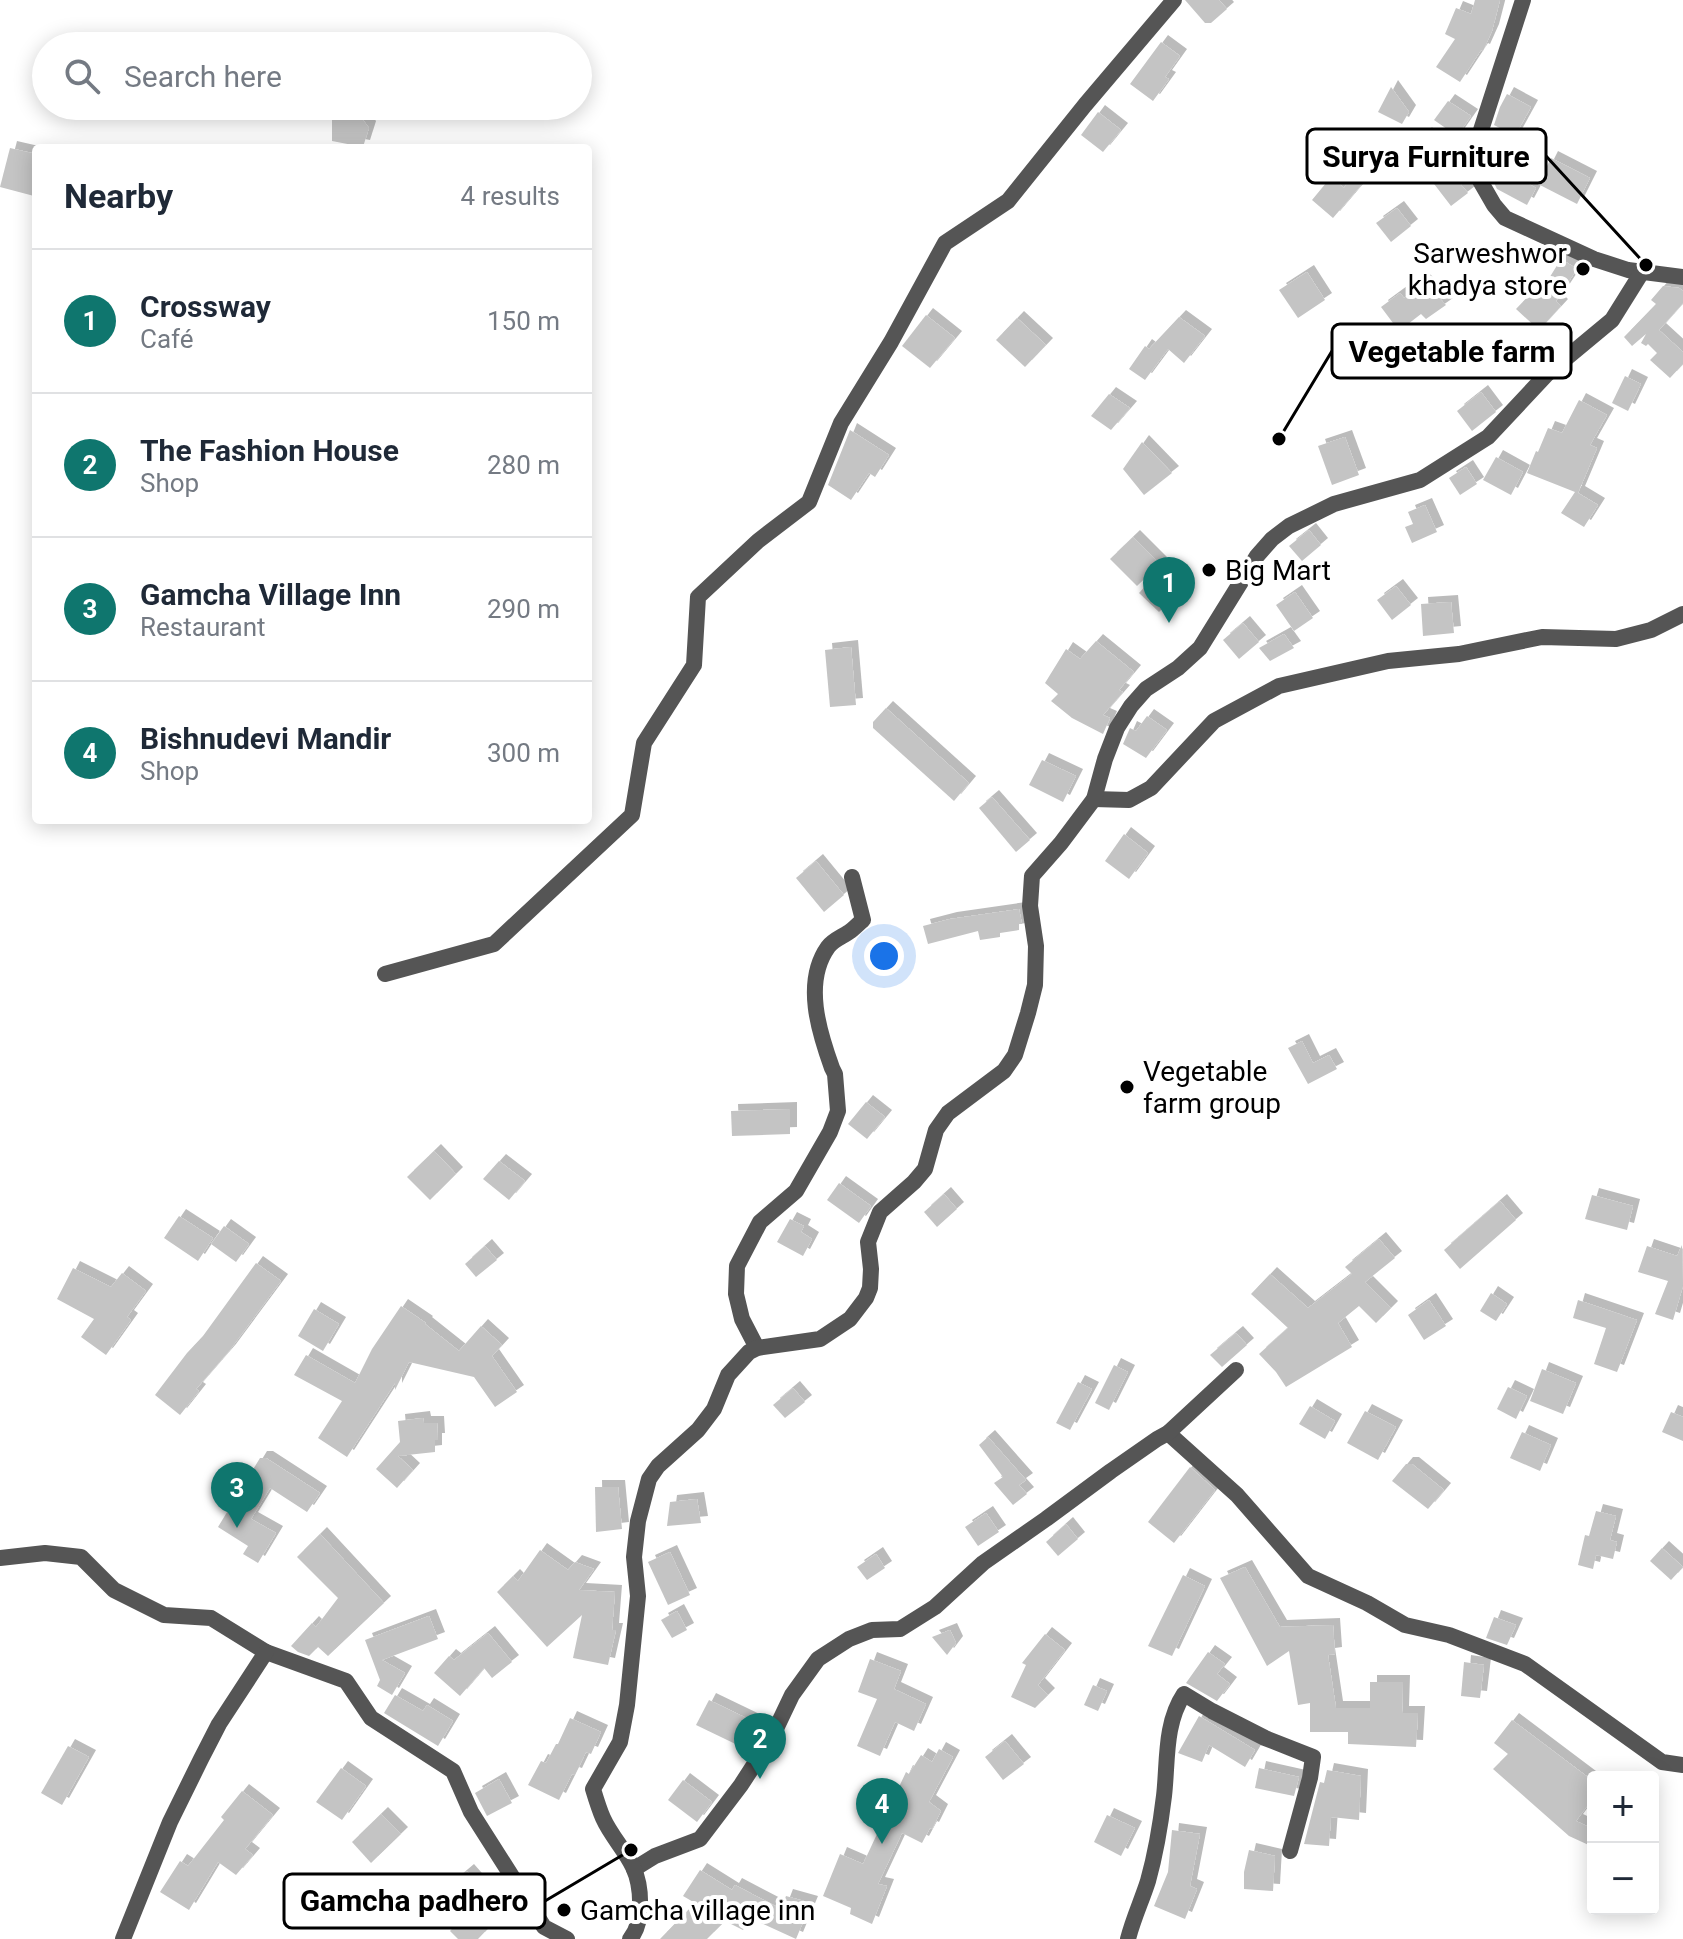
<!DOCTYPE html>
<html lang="en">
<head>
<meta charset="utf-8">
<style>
	body { margin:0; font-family:Roboto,sans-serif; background:#f6f6f7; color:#1f2937 }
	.controls { position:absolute; right:24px; bottom:24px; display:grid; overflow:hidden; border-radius:8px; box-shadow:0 4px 20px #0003 }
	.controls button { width:72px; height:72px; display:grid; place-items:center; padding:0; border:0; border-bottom:2px solid #e0e1e3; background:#fff; color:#1f2937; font:40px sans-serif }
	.you { position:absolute; left:884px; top:956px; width:28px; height:28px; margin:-20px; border:6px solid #fff; border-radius:50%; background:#1a73e8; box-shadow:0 0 0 12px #1a73e833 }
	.badge { display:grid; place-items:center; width:52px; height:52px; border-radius:50%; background:#0f766e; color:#fff; font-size:26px; font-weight:700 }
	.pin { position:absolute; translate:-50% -66px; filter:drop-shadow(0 2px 4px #0008) }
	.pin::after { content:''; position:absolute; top:42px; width:28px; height:24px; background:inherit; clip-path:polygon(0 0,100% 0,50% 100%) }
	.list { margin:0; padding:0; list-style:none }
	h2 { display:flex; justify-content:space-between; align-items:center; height:104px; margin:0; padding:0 32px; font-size:34px }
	h2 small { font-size:26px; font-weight:400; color:#747a83 }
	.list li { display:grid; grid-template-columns:52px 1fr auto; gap:24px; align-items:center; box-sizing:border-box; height:144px; padding:0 32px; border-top:2px solid #e0e1e3 }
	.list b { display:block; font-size:30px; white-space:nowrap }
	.list p { margin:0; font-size:26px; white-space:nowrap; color:#747a83 }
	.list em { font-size:26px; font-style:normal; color:#747a83 }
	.icon { flex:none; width:44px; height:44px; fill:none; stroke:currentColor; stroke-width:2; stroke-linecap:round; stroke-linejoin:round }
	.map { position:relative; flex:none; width:1683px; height:1939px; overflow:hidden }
	.search { position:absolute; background:#fff; box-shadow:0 4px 20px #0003; left:32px; top:32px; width:560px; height:88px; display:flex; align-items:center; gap:20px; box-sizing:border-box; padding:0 28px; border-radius:44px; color:#747a83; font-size:30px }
	.panel { position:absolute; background:#fff; box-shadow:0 4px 20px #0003; left:32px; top:144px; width:560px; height:680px; border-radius:8px }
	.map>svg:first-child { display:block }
	.building { fill:#c4c4c4; filter:url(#shadow) }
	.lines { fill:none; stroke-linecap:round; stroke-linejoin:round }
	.street { stroke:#555; stroke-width:16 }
	.poi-dot { fill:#000; stroke:#fff; stroke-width:3 }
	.labels { text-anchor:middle; stroke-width:8; stroke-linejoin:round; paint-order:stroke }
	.poi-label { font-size:28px; fill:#000; stroke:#fff; text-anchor:start }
	.leader { fill:none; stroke:#000; stroke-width:3 }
	.callout-dot { fill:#000; stroke:#fff; stroke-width:3 }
	.callout { fill:#fff; stroke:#000; stroke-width:3 }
	.callout-label { font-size:30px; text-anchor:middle; font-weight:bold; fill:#000 }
</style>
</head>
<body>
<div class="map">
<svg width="1683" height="1939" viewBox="0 0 1683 1939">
	<defs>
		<filter id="shadow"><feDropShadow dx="7" dy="-7" stdDeviation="0" flood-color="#0004"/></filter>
	</defs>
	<rect width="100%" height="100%" fill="#fff"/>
	<!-- building -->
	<g class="building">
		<path d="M1185,0H1219L1227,9L1211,23H1205Z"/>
		<path d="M1475,0H1500L1492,31L1483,51L1481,50L1460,82L1436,67L1455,39L1445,34L1456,8L1471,14Z"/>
		<path d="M1161,42L1180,56L1165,77L1169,79L1153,101L1130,84Z"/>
		<path d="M1391,87L1409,112L1402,124L1378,112Z"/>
		<path d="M1507,94L1531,107L1515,136L1494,125L1500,107Z"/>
		<path d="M1448,101L1471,116L1457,136L1434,120Z"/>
		<path d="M1098,112L1121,130L1103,152L1081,135Z"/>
		<path d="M332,117L363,120L369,128L363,147L332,141Z"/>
		<path d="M1425,134L1454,173L1452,174L1468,193L1451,206L1411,154Z"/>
		<path d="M1369,147L1385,157L1373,181L1367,178L1333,218L1312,200L1331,177L1344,188Z"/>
		<path d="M10,148L36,154V188L34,196L0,187Z"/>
		<path d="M1551,158L1590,178L1577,204L1538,184Z"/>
		<path d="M1502,169L1536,188L1527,205L1497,189L1494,183Z"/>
		<path d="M1397,208L1411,226L1391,242L1376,223Z"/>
		<path d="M1561,259L1577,269L1556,301L1561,306L1539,330L1516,309L1539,285L1543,288Z"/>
		<path d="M1307,272L1325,300L1298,318L1279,290Z"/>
		<path d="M1423,281L1446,305L1426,319L1421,314L1399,331L1381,307L1400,293L1404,298Z"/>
		<path d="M1663,286L1679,288L1683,291V303L1659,330L1683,352V364L1670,378L1650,360L1657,353L1648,344L1646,346L1641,343L1646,334L1632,346L1624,337L1656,304L1651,300Z"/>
		<path d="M926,315L955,338L930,368L902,346Z"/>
		<path d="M1179,317L1205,336L1184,363L1168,349L1145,380L1129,369L1145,346L1149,349Z"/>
		<path d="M1017,318L1046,345L1025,367L996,340Z"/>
		<path d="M1625,376L1641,384L1628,411L1612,403Z"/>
		<path d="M1481,392L1496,412L1472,431L1457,411Z"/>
		<path d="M1109,394L1130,408L1111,430L1091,416Z"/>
		<path d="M1579,400L1607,415L1590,445L1597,448L1578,493L1598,505L1584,527L1561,513L1575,492L1527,473L1536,451L1538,452L1548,428L1562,433Z"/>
		<path d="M850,430L889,455L875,477L869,473L851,500L828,485Z"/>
		<path d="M1345,437L1359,475L1332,485L1318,446Z"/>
		<path d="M1142,442L1172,473L1144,495L1123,469Z"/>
		<path d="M1496,457L1523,472L1511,495L1483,480Z"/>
		<path d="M1466,467L1477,484L1460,495L1449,478Z"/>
		<path d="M1425,505L1437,532L1412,543L1405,527L1413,524L1408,512Z"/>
		<path d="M1309,530L1321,545L1302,561L1289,546Z"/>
		<path d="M1133,537L1160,564L1137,586L1110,559Z"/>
		<path d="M1151,580L1171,600L1159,612L1139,593Z"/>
		<path d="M1396,586L1411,605L1392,620L1377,600Z"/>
		<path d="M1295,592L1313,618L1294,631L1276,605Z"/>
		<path d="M1451,602L1454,633L1423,636L1421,604Z"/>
		<path d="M1243,623L1259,642L1239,659L1223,640Z"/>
		<path d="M1284,634L1294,648L1270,661L1259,648Z"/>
		<path d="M1096,641L1134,672L1119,690L1123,692L1103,715L1110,718L1103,734L1072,718L1051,701L1058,694L1045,683L1066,649L1080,659Z"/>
		<path d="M851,647L856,705L830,707L825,650Z"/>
		<path d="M886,708L969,783L954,801L873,728V722Z"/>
		<path d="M1147,716L1167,730L1146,758L1123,744L1130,728L1136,731Z"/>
		<path d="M1042,760L1076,776L1063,802L1029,785Z"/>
		<path d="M992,797L1030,840L1016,852L979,808Z"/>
		<path d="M1124,834L1148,853L1129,879L1105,861Z"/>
		<path d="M816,861L844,895L824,912L796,878Z"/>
		<path d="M1019,909L1022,924H1019V930L1000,933V937L980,940L978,931L928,944L923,926L950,919Z"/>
		<path d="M1302,1041L1313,1063L1329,1055L1337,1069L1308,1084L1288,1048Z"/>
		<path d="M866,1102L885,1117L867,1139L848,1124Z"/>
		<path d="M790,1109V1134L732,1136L731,1111Z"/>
		<path d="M434,1151L456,1174L430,1200L407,1177Z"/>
		<path d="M499,1161L525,1181L509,1200L483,1179Z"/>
		<path d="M839,1183L871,1206L859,1223L827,1200Z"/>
		<path d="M944,1194L957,1209L937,1227L924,1212Z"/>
		<path d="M1592,1195L1633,1206L1627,1230L1585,1219Z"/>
		<path d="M1500,1201L1516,1220L1460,1269L1444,1250Z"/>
		<path d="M179,1216L213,1238L198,1261L164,1238Z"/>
		<path d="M790,1219L804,1226L801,1232L812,1239L803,1256L777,1242Z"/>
		<path d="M224,1226L249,1244L236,1262L211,1244Z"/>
		<path d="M1379,1239L1395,1258L1365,1282L1391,1308L1376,1323L1359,1306L1338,1323L1352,1347L1286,1387L1276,1372L1259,1354L1288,1328L1251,1294L1270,1274L1308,1308L1352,1274L1345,1267Z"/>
		<path d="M1682,1245L1683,1286L1673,1320L1655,1314L1668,1281L1638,1272L1647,1246L1677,1256Z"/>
		<path d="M485,1246L497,1260L476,1277L465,1264Z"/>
		<path d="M256,1263L281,1281L229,1351L196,1389L199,1391L180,1415L155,1395L187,1353L203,1336Z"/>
		<path d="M73,1268L111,1287L122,1273L146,1291L127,1317L131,1320L106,1355L81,1337L94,1319L57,1299Z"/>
		<path d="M1491,1293L1507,1304L1496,1321L1480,1311Z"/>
		<path d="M1429,1300L1446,1326L1424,1340L1408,1315Z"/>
		<path d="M1578,1300L1637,1320L1617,1372L1594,1364L1606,1328L1573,1318Z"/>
		<path d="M401,1306L426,1323L425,1324L459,1351L481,1326L502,1345L492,1356L517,1392L495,1407L474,1377L409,1362L395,1390V1383L347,1457L318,1438L342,1401L294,1375L306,1355L355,1383L372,1349Z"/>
		<path d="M314,1309L339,1324L323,1351L298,1336Z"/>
		<path d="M1236,1333L1247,1345L1222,1367L1210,1355Z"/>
		<path d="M1114,1365L1128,1372L1109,1410L1095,1403Z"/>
		<path d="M1542,1369L1576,1383L1563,1414L1530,1401Z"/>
		<path d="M1078,1382L1092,1389L1070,1430L1056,1423Z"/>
		<path d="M1508,1387L1527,1396L1516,1419L1497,1409Z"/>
		<path d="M793,1388L805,1402L785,1418L773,1405Z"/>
		<path d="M1310,1406L1335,1421L1325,1439L1299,1424Z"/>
		<path d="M1365,1411L1396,1427L1378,1460L1347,1443Z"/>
		<path d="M1671,1412L1683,1417V1441L1662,1432Z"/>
		<path d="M423,1418L424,1423H437L438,1440H435V1452L398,1456L413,1470L397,1488L376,1469L400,1442L398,1421Z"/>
		<path d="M1522,1432L1551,1445L1540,1471L1510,1458Z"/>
		<path d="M988,1437L1026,1480L1019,1485L1027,1494L1013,1505L994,1483L1003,1477L979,1445Z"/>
		<path d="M260,1458H266L320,1493L307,1512L270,1488L251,1519L276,1533L258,1563L243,1554L248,1546L218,1527Z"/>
		<path d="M1406,1464H1412L1444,1490L1428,1509L1392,1481Z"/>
		<path d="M1190,1467L1215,1490L1174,1543L1148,1522Z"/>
		<path d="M595,1487H618L622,1529L596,1532Z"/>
		<path d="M697,1499L701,1523L667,1526L670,1502Z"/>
		<path d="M1596,1511L1616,1516L1610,1540L1617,1542L1613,1559L1596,1555L1593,1569L1578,1565L1585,1535L1589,1536Z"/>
		<path d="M986,1513L999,1532L978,1546L965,1527Z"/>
		<path d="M1066,1524L1078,1539L1058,1556L1046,1542Z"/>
		<path d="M320,1534L384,1603L328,1656L318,1647L309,1656L298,1652L291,1646L312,1623L316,1627L338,1598L297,1557Z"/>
		<path d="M1662,1548L1683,1567L1671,1580L1650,1561Z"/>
		<path d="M540,1550L568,1570L575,1562L594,1569L579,1590L615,1592L612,1630H616L608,1665L573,1658L582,1615L547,1647L497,1592L513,1576L518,1581Z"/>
		<path d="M670,1552L690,1595L668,1605L648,1562Z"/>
		<path d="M876,1554L885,1568L867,1580L857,1567Z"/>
		<path d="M1245,1567L1280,1627L1333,1625L1335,1654L1328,1655L1336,1708H1370V1682H1403L1402,1713H1418L1416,1747L1348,1744V1732H1310V1703L1298,1705L1289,1651L1267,1666L1220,1578Z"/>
		<path d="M1183,1575L1205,1586L1172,1656L1148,1646Z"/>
		<path d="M677,1611L687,1630L672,1638L661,1620Z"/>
		<path d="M429,1616L438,1639L382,1660L405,1673L392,1695L377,1686L380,1680L365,1640Z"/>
		<path d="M1494,1617L1516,1625L1507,1645L1486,1638Z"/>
		<path d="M950,1630L956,1643L947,1655L932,1637Z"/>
		<path d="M488,1633L512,1662L492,1678L484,1668L460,1696L434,1673L449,1656L454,1660Z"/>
		<path d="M1045,1634L1065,1650L1038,1685L1048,1695L1035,1708L1011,1697L1026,1665L1022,1663Z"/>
		<path d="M1208,1652L1225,1664L1217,1674L1230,1684L1217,1701L1186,1683Z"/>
		<path d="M870,1659L901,1671L894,1689L926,1704L914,1731L895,1722L880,1756L857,1746L877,1699L858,1692Z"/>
		<path d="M1464,1662L1484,1665L1480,1698L1461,1696Z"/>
		<path d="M1093,1685L1107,1691L1098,1711L1084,1705Z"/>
		<path d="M395,1695L423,1711L427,1705L453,1721L438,1746L384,1713Z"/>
		<path d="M709,1700L765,1727L750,1751L696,1725Z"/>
		<path d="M1199,1716L1255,1750L1245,1767L1209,1745L1202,1762L1178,1753Z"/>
		<path d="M570,1718L601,1732L591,1754L586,1752L575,1775L572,1774L559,1800L528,1785L541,1761L546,1763L556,1744H558Z"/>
		<path d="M1512,1720L1593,1781V1798L1576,1821L1593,1829V1847L1569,1836L1493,1769L1508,1754L1494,1743Z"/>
		<path d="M1005,1741L1024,1764L1003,1780L985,1757Z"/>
		<path d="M68,1746L89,1757L62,1805L41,1793Z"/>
		<path d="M939,1749L953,1757L929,1802L941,1811L932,1829L930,1828L922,1843L902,1833L878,1884L887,1886L872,1924L850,1914L851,1908L823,1896L840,1854L863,1864L906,1772L909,1774L921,1755L932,1762Z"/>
		<path d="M341,1768L366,1786L342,1820L316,1802Z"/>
		<path d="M1259,1768L1299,1777L1294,1796L1255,1788Z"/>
		<path d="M1327,1770L1361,1776L1359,1820L1331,1817L1329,1846L1304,1844L1320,1782L1324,1783Z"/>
		<path d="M499,1779L512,1803L487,1816L475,1793Z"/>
		<path d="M683,1780L712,1802L697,1822L668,1800Z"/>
		<path d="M242,1791L273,1815L245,1849L253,1855L236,1875L218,1862L189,1910L160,1892L180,1861L188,1866L224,1820L221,1817Z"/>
		<path d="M381,1814L401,1834L371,1863L352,1842Z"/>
		<path d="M1107,1815L1135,1828L1121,1856L1094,1842Z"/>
		<path d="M1172,1830L1200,1834L1190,1886L1197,1889L1185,1919L1154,1906L1168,1872Z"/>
		<path d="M1249,1850L1275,1856L1273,1891L1244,1889V1872Z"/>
		<path d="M700,1870L732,1890L735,1885L781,1909L786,1896L811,1903L796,1939L750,1918L743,1930L725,1921L707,1939H660L695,1903L683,1896Z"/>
		<path d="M467,1871L482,1888L477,1892L501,1915L478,1939H458L450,1931L464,1916L442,1892Z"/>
	</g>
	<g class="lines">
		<!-- street -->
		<g class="street">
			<path d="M1523,0L1472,158L1475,172L1494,205L1505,218L1594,259L1628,270L1683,277"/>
			<path d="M1094,799L1129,800L1151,788L1214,721L1279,686L1388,661L1459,654L1542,637L1616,639L1651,630L1683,614"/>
			<path d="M385,974L494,944L632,815L644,743L694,665L698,597L758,541L809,502L841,423L891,342L945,243L1008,201L1085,105L1174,0"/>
			<path d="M757,1348L742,1319L736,1294L737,1266L760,1222L796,1191L830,1132L838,1111L835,1074L832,1068C819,1032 803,982 828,947C833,940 842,937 849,932C854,929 858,924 863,920L852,877"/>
			<path d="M1168,1433L1237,1495L1308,1576L1367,1603L1405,1625L1449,1635L1525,1664L1662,1762L1683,1765"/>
			<path d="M0,1558L45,1553L81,1557L114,1590L164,1615L211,1618L266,1652L346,1681L371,1718L453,1771L471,1812L544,1927L567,1939"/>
			<path d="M634,1869L655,1856L700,1839L741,1785L772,1737L792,1695L818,1659L849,1639L872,1630L900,1629L935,1607L983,1563L1046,1519L1111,1471L1157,1439L1168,1433L1236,1370"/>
			<path d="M123,1939L170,1822L201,1759L219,1724L266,1652"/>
			<path d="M630,1939C644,1923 642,1886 633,1867C625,1850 611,1836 603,1818C599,1809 596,1799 593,1789L620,1742L627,1705L638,1596L634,1557L638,1521L649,1479L658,1466L698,1430L714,1409L728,1375L749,1352L757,1348L820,1339L850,1319L866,1298L870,1288L871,1269L868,1242L880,1212L914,1182L925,1169L936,1130L948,1113L1004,1071L1015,1055L1028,1013L1035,985L1036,946L1030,906L1032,876L1061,843L1094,799L1105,759L1117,728L1131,706L1146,689L1178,668L1200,648L1257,556L1272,539L1289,526L1334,504L1420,480L1488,437L1547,374L1612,320L1642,272"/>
			<path d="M1128,1939C1133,1919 1142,1900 1148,1881C1155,1856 1161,1821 1164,1796C1168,1762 1164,1724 1184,1694L1212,1711L1265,1738L1313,1757L1310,1778L1290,1851"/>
		</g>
	</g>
	<!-- markers -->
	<g class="poi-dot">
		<circle cx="1583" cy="269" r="8"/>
		<circle cx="1209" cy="570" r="8"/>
		<circle cx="1127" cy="1087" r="8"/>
		<circle cx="564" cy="1910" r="8"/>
	</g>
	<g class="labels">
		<!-- poi labels -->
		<g class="poi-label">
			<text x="1567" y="263" text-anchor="end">Sarweshwor<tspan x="1567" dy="32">khadya store</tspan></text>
			<text x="1225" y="580">Big Mart</text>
			<text x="1143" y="1081">Vegetable<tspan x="1143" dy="32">farm group</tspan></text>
			<text x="580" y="1920">Gamcha village inn</text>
		</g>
	</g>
	<!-- callouts -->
	<path class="leader" d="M1646 265L1546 156M1279 439L1332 351M631 1850L545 1901"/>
	<g class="callout-dot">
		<circle cx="1646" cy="265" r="8"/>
		<circle cx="1279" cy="439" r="8"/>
		<circle cx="631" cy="1850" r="8"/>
	</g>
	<g class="callout">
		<rect x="1307" y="129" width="239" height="54" rx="8"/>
		<rect x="1332" y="324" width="239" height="54" rx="8"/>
		<rect x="284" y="1874" width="261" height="54" rx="8"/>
	</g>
	<g class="callout-label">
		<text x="1426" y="167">Surya Furniture</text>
		<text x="1452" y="362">Vegetable farm</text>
		<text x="414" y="1911">Gamcha padhero</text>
	</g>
</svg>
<div class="controls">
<button>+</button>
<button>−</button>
</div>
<div class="you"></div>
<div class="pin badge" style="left:1169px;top:623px">1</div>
<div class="pin badge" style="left:760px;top:1779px">2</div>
<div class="pin badge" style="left:237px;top:1528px">3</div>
<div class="pin badge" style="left:882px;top:1844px">4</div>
<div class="search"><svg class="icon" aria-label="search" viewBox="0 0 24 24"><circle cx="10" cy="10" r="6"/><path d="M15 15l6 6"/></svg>Search here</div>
<section class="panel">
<h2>Nearby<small>4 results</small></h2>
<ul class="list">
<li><span class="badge">1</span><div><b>Crossway</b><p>Café</p></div><em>150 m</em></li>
<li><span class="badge">2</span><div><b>The Fashion House</b><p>Shop</p></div><em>280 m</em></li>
<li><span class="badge">3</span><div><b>Gamcha Village Inn</b><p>Restaurant</p></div><em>290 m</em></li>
<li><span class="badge">4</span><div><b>Bishnudevi Mandir</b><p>Shop</p></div><em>300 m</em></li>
</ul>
</section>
</div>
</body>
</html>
